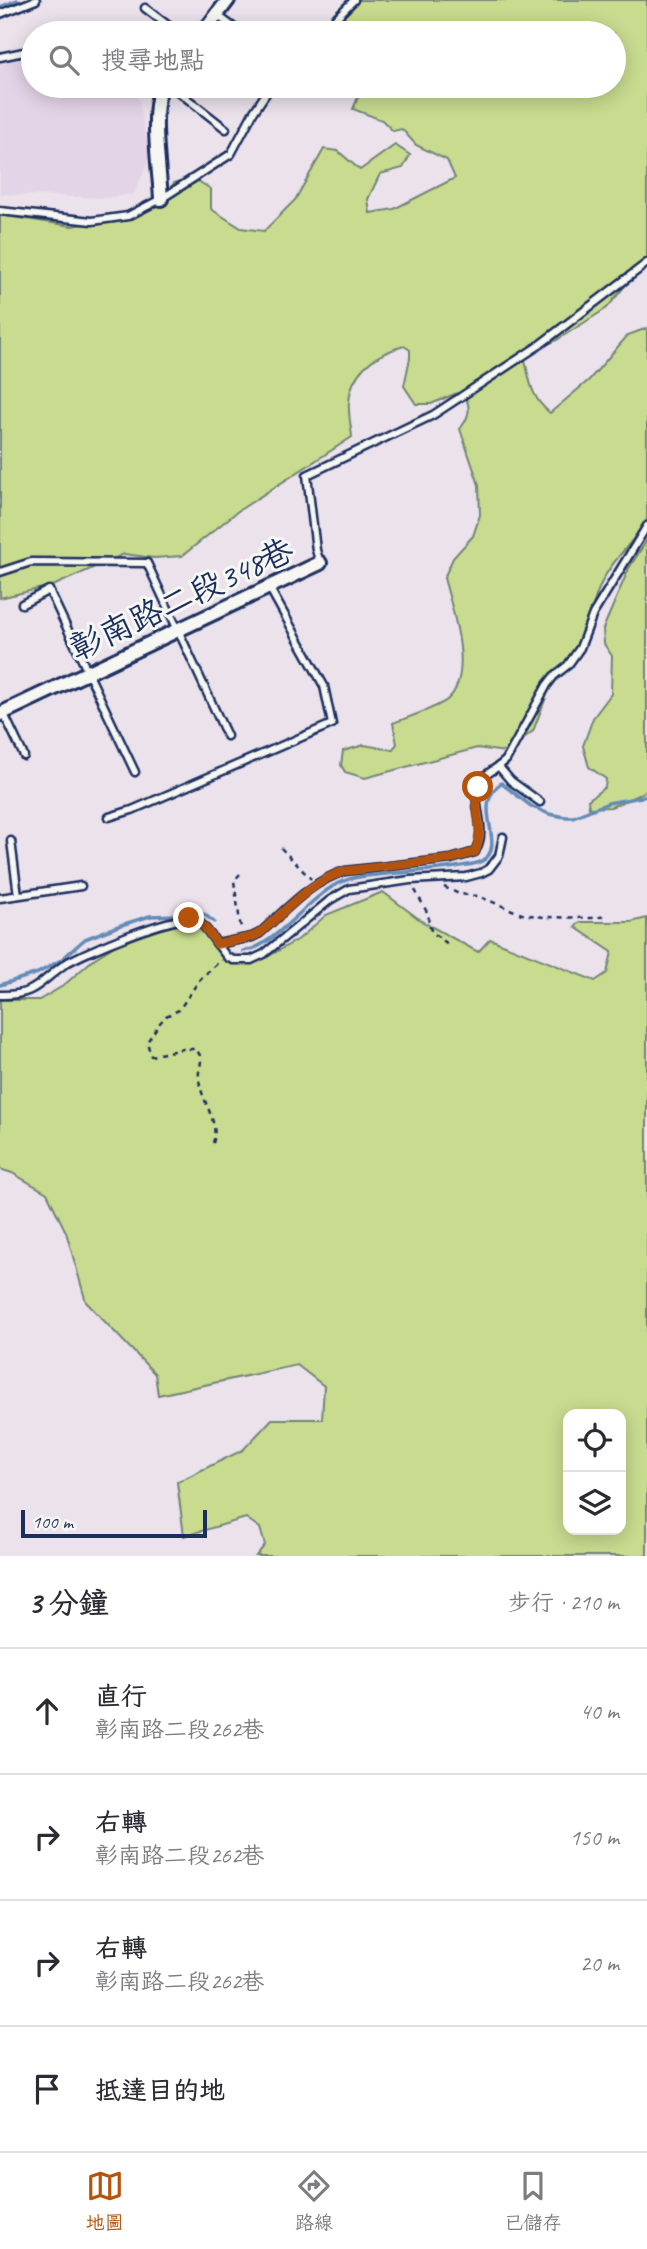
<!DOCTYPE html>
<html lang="zh-TW">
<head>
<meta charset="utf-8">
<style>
	body { margin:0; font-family:Caveat,"LXGW WenKai TC",sans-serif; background:#f7f7f7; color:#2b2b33 }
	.controls { position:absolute; right:21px; bottom:21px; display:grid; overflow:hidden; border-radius:14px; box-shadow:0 4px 18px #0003 }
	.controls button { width:63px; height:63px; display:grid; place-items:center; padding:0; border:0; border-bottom:2px solid #e1e1e2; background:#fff; color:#2b2b33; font:35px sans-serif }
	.scale { position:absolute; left:21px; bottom:18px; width:186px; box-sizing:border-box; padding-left:7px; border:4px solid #1b2f5e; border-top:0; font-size:19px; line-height:24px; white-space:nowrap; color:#1b2f5e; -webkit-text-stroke:5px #f6f6f2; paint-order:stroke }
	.stop { position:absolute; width:21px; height:21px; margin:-16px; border:5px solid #b45309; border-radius:50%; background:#fff }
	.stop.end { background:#b45309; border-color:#fff; box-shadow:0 2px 7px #0008 }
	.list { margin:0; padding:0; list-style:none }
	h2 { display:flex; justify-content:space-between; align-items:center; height:91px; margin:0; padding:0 28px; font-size:30px }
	h2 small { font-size:23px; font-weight:400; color:#7c7c81 }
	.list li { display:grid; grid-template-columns:46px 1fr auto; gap:21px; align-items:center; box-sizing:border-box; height:126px; padding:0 28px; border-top:2px solid #e1e1e2 }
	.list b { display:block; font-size:26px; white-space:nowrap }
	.list p { margin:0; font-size:23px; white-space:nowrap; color:#7c7c81 }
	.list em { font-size:23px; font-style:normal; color:#7c7c81 }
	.icon { flex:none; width:38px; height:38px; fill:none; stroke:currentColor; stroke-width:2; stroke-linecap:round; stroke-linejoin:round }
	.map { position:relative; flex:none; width:647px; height:1556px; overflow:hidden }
	.search { position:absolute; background:#fff; box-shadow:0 4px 18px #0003; left:21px; right:21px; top:21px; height:77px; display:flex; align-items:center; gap:18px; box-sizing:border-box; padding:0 24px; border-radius:38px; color:#7c7c81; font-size:26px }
	.sheet { height:595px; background:#fff }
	nav { display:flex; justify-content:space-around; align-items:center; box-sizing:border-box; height:98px; border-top:2px solid #e1e1e2; background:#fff; font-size:19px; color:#7c7c81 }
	nav a { display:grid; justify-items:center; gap:4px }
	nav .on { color:#b45309 }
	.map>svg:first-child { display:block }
	.built { fill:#e4d4e8 }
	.green { fill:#c8db8f; stroke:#728576; stroke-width:2; fill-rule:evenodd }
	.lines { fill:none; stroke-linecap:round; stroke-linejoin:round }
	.stream { stroke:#648cb7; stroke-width:3.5 }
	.service-casing { stroke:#1b2f5e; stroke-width:11 }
	.minor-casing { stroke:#1b2f5e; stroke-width:18 }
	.path { stroke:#1b2f5e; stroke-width:2.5; stroke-dasharray:5 5; stroke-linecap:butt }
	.service { stroke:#f6f6f2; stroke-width:6 }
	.minor { stroke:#f6f6f2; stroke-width:12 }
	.route { stroke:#b45309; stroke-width:9 }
	.labels { text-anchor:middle; stroke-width:6; stroke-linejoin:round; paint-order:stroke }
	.street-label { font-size:33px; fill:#1b2f5e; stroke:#f6f6f2 }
</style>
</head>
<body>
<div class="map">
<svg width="647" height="1556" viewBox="0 0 647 1556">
	<rect width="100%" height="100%" fill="#ebe2ec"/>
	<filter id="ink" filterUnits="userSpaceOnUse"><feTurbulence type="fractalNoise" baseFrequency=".0143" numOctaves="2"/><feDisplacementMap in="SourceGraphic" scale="14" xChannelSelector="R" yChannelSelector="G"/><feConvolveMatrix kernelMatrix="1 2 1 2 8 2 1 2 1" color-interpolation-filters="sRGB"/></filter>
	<g filter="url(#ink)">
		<!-- built -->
		<path class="built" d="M33,53V86H136L150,158L134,194L106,198L0,194V63Z"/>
		<!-- green -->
		<g class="green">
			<path d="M349,0H647V259L607,308L557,340L524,356C530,380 530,397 550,413L589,380L628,335L647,328V519C635,541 616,556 605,576C592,599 589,625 583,650L566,663L550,687L533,731L505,752L477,748L365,778L345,772L341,765L343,751L364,745L392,750L397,744L393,723C406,718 440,707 448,699C475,674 452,608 444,578L453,558L473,536L480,515L479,485L460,429C469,417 472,408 464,395L457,393L431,404H416L404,386L410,358V350L404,346C376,354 351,370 349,402C348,413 351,426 352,437L238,511L182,556L154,558L124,554L55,585L0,598V215L72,226L136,215L159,204L174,183L193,178L211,189V209L241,228L264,231L295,200L324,149L338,151L360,170L395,145L410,155L403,168L380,174L368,199L370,213L394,209L455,178L447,160L416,145L402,129L393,131L382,120L353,109L359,95L354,86H614V33H319L334,13Z"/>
			<path d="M647,540V791L611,807L589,808L588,800L605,787L606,779L589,767L583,746L593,718L611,694L612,656L604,644L603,629L629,568Z"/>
			<path d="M383,892L423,922L478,952L490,939L595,981L607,973L612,952L575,927L580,922H631L647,918V1556H256L265,1545L260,1528L246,1518L184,1536L177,1482L243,1450L272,1419H322L324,1386L297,1365L158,1395L155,1374L86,1302L66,1232L47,1193L12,1173L0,1169V1000H39L63,986L95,958L121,942L179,922L195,921L209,926L226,954L235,958L267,957L299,939L326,915ZM568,1414H621V1530H568Z"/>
		</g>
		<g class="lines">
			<!-- stream -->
			<g class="stream">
				<path d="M0,7L17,0"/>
				<path d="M243,951C276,948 310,893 344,881C357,875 372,876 386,874C409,872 433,870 456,867C464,865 475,865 482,861C503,850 483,818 489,800C491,794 496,787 501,783L531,806L549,814L565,817H573L608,803L647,796"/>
				<path d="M0,985L38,973L61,960L85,939L121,925L150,916L204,914L214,922"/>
			</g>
			<defs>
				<g id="service">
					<path d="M145,8L178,33"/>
					<path d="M0,14L36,0"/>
					<path d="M217,15L241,33"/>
					<path d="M321,33L354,0"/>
					<path d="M0,57L33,50"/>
					<path d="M171,86L226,129"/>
					<path d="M0,211L92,221L128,216L161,199L231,154L253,113L271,86"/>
					<path d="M320,563L316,550L307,475L433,415L538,346L647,263"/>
					<path d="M0,572L31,562L147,563L227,736"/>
					<path d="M22,604L49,590L135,772"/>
					<path d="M3,712L24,756"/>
					<path d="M499,767L511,781L540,802"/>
					<path d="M109,817L132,810L332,724L324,686L269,587"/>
					<path d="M11,841L18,895"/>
					<path d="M0,898L81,886"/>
					<path d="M217,944L227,957L233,960H251L264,954L330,900L349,889L410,880L466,877L481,873L489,869L499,856L503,837"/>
					<path d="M0,995C36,996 39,982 65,964C82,953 179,912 196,920C205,925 211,936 217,944L252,937L260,933C286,910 311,881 345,871L451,859L475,852C477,847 480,841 480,836C483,816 468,795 484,777C490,771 499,767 506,760L547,685L554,676L568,665L580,648L593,614L647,526"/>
				</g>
				<g id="minor">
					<path d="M203,33L228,0"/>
					<path d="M161,199C160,174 149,104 163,86"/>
					<path d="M0,714L320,563"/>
				</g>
			</defs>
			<!-- service casing -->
			<use href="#service" class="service-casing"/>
			<!-- minor casing -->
			<use href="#minor" class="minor-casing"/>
			<!-- path -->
			<g class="path">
				<path d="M281,848L311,879"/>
				<path d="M240,874L234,881L241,929"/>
				<path d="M444,887L459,894L478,896L522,914L544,917L592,918L607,916"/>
				<path d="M415,890L429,916L428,923L432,932L448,944"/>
				<path d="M213,1143C220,1122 201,1101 199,1079C197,1066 207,1060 195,1049H181L151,1056L147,1042L159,1024L166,1016L179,1010L200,979L221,960"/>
			</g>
			<!-- service -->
			<use href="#service" class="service"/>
			<!-- minor -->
			<use href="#minor" class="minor"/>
		</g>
	</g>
	<g class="lines" filter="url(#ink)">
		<!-- route -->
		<path class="route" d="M189,918C203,922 209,933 217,944L252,937L260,933C287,910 311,881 345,871L451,859L475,852C486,826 472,811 478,787"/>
	</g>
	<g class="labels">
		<!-- street labels -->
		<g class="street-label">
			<text transform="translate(181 598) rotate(-25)" y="12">彰南路二段348巷</text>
		</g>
	</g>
</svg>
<div class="controls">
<button><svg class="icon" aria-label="locate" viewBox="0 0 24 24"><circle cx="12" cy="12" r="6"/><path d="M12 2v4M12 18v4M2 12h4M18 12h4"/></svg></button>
<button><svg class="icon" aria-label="layers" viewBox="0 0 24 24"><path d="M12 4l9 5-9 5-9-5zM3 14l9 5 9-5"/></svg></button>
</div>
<div class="scale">100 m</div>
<div class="stop" style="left:478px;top:787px"></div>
<div class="stop end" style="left:189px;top:918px"></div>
<div class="search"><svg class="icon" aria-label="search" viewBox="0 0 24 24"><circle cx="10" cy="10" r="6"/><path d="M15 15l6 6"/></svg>搜尋地點</div>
</div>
<section class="sheet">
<h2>3 分鐘<small>步行 · 210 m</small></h2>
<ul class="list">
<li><svg class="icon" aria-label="ahead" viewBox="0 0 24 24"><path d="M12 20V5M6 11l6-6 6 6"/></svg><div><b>直行</b><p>彰南路二段262巷</p></div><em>40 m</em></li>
<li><svg class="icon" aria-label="right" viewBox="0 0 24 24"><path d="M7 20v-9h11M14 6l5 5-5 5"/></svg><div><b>右轉</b><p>彰南路二段262巷</p></div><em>150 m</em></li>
<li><svg class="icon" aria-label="right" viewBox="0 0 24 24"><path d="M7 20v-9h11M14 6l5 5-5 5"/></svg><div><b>右轉</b><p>彰南路二段262巷</p></div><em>20 m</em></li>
<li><svg class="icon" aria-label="arrive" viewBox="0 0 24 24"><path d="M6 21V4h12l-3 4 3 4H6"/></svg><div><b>抵達目的地</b></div></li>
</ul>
</section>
<nav>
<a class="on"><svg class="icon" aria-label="map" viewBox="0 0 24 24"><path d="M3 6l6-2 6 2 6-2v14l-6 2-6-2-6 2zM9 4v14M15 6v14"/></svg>地圖</a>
<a><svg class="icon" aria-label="directions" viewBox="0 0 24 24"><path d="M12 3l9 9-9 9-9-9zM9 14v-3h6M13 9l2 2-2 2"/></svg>路線</a>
<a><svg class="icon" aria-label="saved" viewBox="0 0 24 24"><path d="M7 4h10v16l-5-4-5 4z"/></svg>已儲存</a>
</nav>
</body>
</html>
